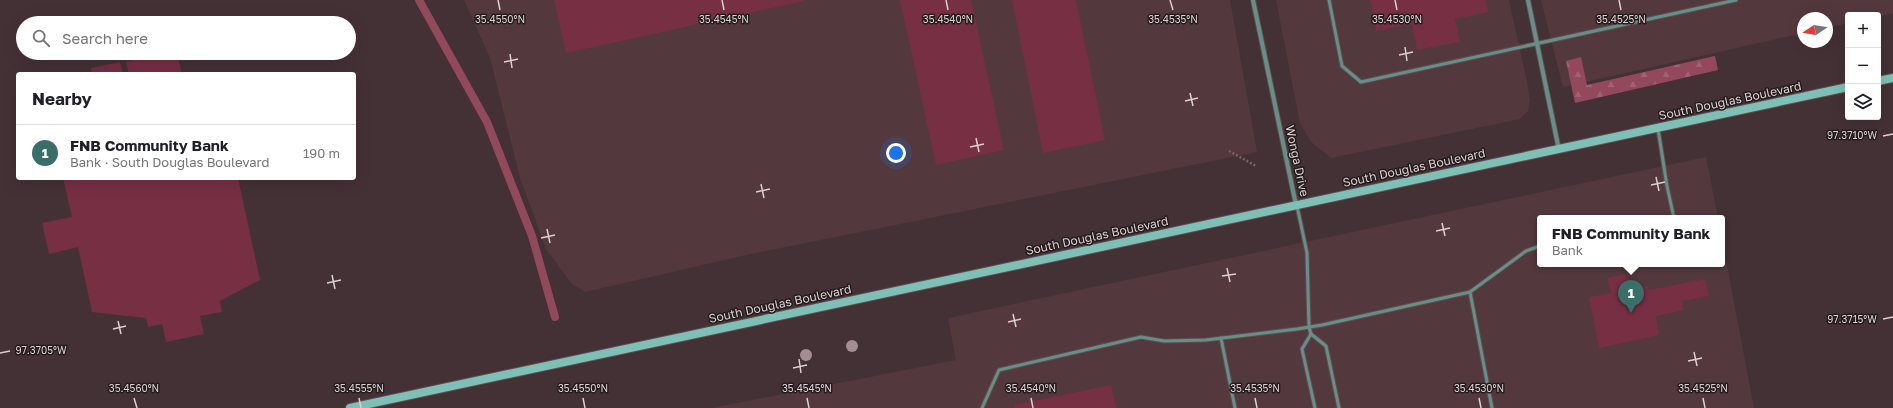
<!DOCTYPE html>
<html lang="en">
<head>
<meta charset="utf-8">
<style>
	body { margin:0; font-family:"Golos Text",sans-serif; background:#f6f6f6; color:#202124 }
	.controls { position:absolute; right:12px; top:12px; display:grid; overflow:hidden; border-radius:4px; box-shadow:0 4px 16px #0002 }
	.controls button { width:36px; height:36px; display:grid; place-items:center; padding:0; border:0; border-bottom:1px solid #e0e0e0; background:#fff; color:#202124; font:20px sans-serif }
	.compass { position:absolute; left:1797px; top:12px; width:36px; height:36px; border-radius:50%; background:#fff; box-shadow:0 4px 16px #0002; rotate:258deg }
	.you { position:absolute; left:896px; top:153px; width:14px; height:14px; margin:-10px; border:3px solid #fff; border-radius:50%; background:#1a73e8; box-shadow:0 0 0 6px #1a73e833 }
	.badge { display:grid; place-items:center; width:26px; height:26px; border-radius:50%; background:#3a6f69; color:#fff; font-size:13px; font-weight:700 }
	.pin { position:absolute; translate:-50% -33px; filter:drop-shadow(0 1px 2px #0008) }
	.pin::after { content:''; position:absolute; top:21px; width:14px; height:12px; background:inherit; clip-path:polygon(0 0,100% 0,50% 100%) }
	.popup { position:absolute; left:1537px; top:215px; width:188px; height:52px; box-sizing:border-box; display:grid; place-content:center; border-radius:4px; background:#fff; filter:drop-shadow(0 1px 3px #0005); font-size:13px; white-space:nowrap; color:#757577 }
	.popup b { font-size:15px; color:#202124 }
	.popup::after { content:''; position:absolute; left:50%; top:100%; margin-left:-8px; border:8px solid transparent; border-top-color:#fff }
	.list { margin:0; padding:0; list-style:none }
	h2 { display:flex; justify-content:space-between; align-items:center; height:52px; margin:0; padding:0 16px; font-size:17px }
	h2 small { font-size:13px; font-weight:400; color:#757577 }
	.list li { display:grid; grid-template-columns:26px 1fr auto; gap:12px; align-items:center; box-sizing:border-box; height:56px; padding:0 16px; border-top:1px solid #e0e0e0 }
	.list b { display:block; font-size:15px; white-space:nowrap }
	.list p { margin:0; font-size:13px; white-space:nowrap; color:#757577 }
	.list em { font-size:13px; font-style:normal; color:#757577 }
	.icon { flex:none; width:22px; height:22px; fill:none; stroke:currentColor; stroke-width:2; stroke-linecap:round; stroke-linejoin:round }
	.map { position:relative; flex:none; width:1893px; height:408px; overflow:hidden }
	.search { position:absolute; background:#fff; box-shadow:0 4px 16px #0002; left:16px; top:16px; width:340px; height:44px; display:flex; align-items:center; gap:10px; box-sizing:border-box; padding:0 14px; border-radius:22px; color:#757577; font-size:15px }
	.panel { position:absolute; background:#fff; box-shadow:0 4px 16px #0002; left:16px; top:72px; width:340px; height:108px; border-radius:4px }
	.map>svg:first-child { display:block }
	.built { fill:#53393e }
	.forest { fill:url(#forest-firs) }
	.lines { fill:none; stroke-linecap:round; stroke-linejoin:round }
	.stream { stroke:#93495c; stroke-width:8 }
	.building { fill:#762f43 }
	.service-casing { stroke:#5f4d51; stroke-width:5 }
	.minor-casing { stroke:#5f4d51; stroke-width:6 }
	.secondary-casing { stroke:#5f4d51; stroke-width:10 }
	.path { stroke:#756467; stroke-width:2.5; stroke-dasharray:2 2; stroke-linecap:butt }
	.service { stroke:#668f88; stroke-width:3 }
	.minor { stroke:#668f88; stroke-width:4 }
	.secondary { stroke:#7ec0b5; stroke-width:8 }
	.tree { fill:#a48e93 }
	.ticks { fill:none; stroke:#dccfd1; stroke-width:1.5 }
	.labels { text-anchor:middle; stroke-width:3; stroke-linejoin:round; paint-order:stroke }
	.street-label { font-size:12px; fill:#dccfd1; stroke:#241c1d }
	.ticks-label { font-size:10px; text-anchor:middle; fill:#dccfd1; stroke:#241c1d; stroke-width:3; stroke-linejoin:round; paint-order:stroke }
</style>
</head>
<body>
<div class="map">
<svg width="1893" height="408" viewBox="0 0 1893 408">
	<defs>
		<pattern id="forest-firs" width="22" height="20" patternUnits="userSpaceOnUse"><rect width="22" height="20" fill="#93485c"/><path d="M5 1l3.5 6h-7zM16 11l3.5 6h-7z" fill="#a26172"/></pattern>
	</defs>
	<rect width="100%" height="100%" fill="#443135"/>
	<!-- built -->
	<g class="built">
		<path d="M464,0H1230L1257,152L746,255L585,292L572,284L546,249L520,178L490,58Z"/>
		<path d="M1276,0H1509L1527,82L1530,100L1528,111L1520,119L1331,158L1311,142L1300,123Z"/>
		<path d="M1541,0H1893V13L1878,17V15H1848V23L1827,28V18H1803V33L1563,87Z"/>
		<path d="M1706,157L1718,218H1540V264H1722V239L1754,408H712L956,360L948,318Z"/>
	</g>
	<!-- forest -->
	<path class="forest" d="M1715,56L1718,70L1575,103L1566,61L1581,57L1587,85Z"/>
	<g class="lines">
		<!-- stream -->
		<path class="stream" d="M419,0L487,122L532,236L555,317"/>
	</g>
	<!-- building -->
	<g class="building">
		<path d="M554,0H804V1L566,53Z"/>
		<path d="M900,0H971L1004,150L936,165Z"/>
		<path d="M1012,0H1076L1105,140L1043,153Z"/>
		<path d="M1370,0H1486L1488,12L1455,19L1460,42L1417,50L1412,24L1376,31Z"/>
		<path d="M164,53H177L182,74H129L126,62Z"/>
		<path d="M120,62L123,74H92L91,68Z"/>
		<path d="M63,178H238L260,280L220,301L222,312L200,316L204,334L166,342L162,324L148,327L146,318L92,312L78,247L49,254L42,223L72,217Z"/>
		<path d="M1626,274L1629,289L1648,286L1649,290L1705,279L1709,296L1682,301L1684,310L1656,316L1659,335L1599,348L1589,297L1611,293L1607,278Z"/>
		<path d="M1111,385L1116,408H1015L1014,405Z"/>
	</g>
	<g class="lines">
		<defs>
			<g id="service">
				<path d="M1329,0L1342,66L1361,82L1736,0"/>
				<path d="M1658,129L1667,186L1674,218"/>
				<path d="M1297,206L1307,253L1309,327L1311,334"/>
				<path d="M1470,292L1526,251L1540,246"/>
				<path d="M1311,334L1326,346L1339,408"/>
				<path d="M1311,334L1302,349L1315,408"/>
				<path d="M1221,338L1235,408"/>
				<path d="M982,408L999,370L1141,337L1164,341L1206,340L1297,329L1322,325L1470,292L1492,408"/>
			</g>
			<g id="minor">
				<path d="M1253,0L1296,205"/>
				<path d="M1528,0L1559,150"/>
			</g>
			<g id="secondary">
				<path d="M1878,81L1893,78"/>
				<path d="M350,408L1848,87"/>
			</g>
		</defs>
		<!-- service casing -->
		<use href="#service" class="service-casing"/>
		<!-- minor casing -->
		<use href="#minor" class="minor-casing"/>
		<!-- secondary casing -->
		<use href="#secondary" class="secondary-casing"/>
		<!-- path -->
		<path class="path" d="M1229,151L1256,166"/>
		<!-- service -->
		<use href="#service" class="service"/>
		<!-- minor -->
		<use href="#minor" class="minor"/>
		<!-- secondary -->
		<use href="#secondary" class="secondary"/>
	</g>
	<!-- trees -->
	<g class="tree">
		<circle cx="852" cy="346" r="6"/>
		<circle cx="806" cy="355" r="6"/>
	</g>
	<!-- ticks -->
	<path class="ticks" d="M498,0L500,10M722,0L724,10M946,0L948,10M1170,0L1173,10M1395,0L1397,10M1619,0L1621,10M1405,47L1407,61M510,54L512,68M1399,55L1413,52M504,62L518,59M1190,93L1193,106M1185,101L1198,98M1883,136L1893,134M976,138L979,152M970,147L984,144M1656,177L1659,191M761,184L764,198M1651,185L1665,182M756,192L770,189M1442,223L1445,236M547,229L550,243M1436,231L1450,228M541,238L555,235M1227,268L1230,282M332,275L335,289M1222,276L1236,274M327,283L341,280M1013,314L1016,327M1883,319L1893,317M118,321L121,334M1008,322L1021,319M113,329L126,326M1694,352L1697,366M0,353L10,351M799,359L801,373M1688,361L1702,358M793,368L807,365M134,398L137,408M359,398L361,408M583,398L585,408M807,398L809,408M1031,398L1033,408M1255,398L1257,408M1479,398L1481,408M1703,398L1705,408"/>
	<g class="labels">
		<!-- street labels -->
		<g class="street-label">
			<text transform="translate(1730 101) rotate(-12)" y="4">South Douglas Boulevard</text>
			<text transform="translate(1297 161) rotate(78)" y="4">Wonga Drive</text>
			<text transform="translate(1414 168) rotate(-12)" y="4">South Douglas Boulevard</text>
			<text transform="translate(1097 236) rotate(-12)" y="4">South Douglas Boulevard</text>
			<text transform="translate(780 304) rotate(-12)" y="4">South Douglas Boulevard</text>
		</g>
	</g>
	<g class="ticks-label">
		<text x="500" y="23">35.4550°N</text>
		<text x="724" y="23">35.4545°N</text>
		<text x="948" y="23">35.4540°N</text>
		<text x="1173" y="23">35.4535°N</text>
		<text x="1397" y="23">35.4530°N</text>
		<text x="1621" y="23">35.4525°N</text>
		<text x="1852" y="139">97.3710°W</text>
		<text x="1852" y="323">97.3715°W</text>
		<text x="41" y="354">97.3705°W</text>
		<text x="134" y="392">35.4560°N</text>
		<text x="359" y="392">35.4555°N</text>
		<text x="583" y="392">35.4550°N</text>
		<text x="807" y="392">35.4545°N</text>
		<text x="1031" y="392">35.4540°N</text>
		<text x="1255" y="392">35.4535°N</text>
		<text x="1479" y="392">35.4530°N</text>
		<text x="1703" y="392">35.4525°N</text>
	</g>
</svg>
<div class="controls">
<button>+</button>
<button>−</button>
<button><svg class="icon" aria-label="layers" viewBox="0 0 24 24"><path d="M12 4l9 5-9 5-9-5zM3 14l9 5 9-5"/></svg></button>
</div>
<svg class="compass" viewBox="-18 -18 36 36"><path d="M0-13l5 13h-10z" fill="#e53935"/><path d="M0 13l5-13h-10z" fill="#757577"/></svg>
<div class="you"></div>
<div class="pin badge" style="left:1631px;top:313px">1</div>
<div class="popup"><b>FNB Community Bank</b>Bank</div>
<div class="search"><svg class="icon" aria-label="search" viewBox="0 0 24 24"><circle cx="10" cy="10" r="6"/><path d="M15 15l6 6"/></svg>Search here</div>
<section class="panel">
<h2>Nearby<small></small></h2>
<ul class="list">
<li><span class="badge">1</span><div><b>FNB Community Bank</b><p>Bank · South Douglas Boulevard</p></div><em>190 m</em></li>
</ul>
</section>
</div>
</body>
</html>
